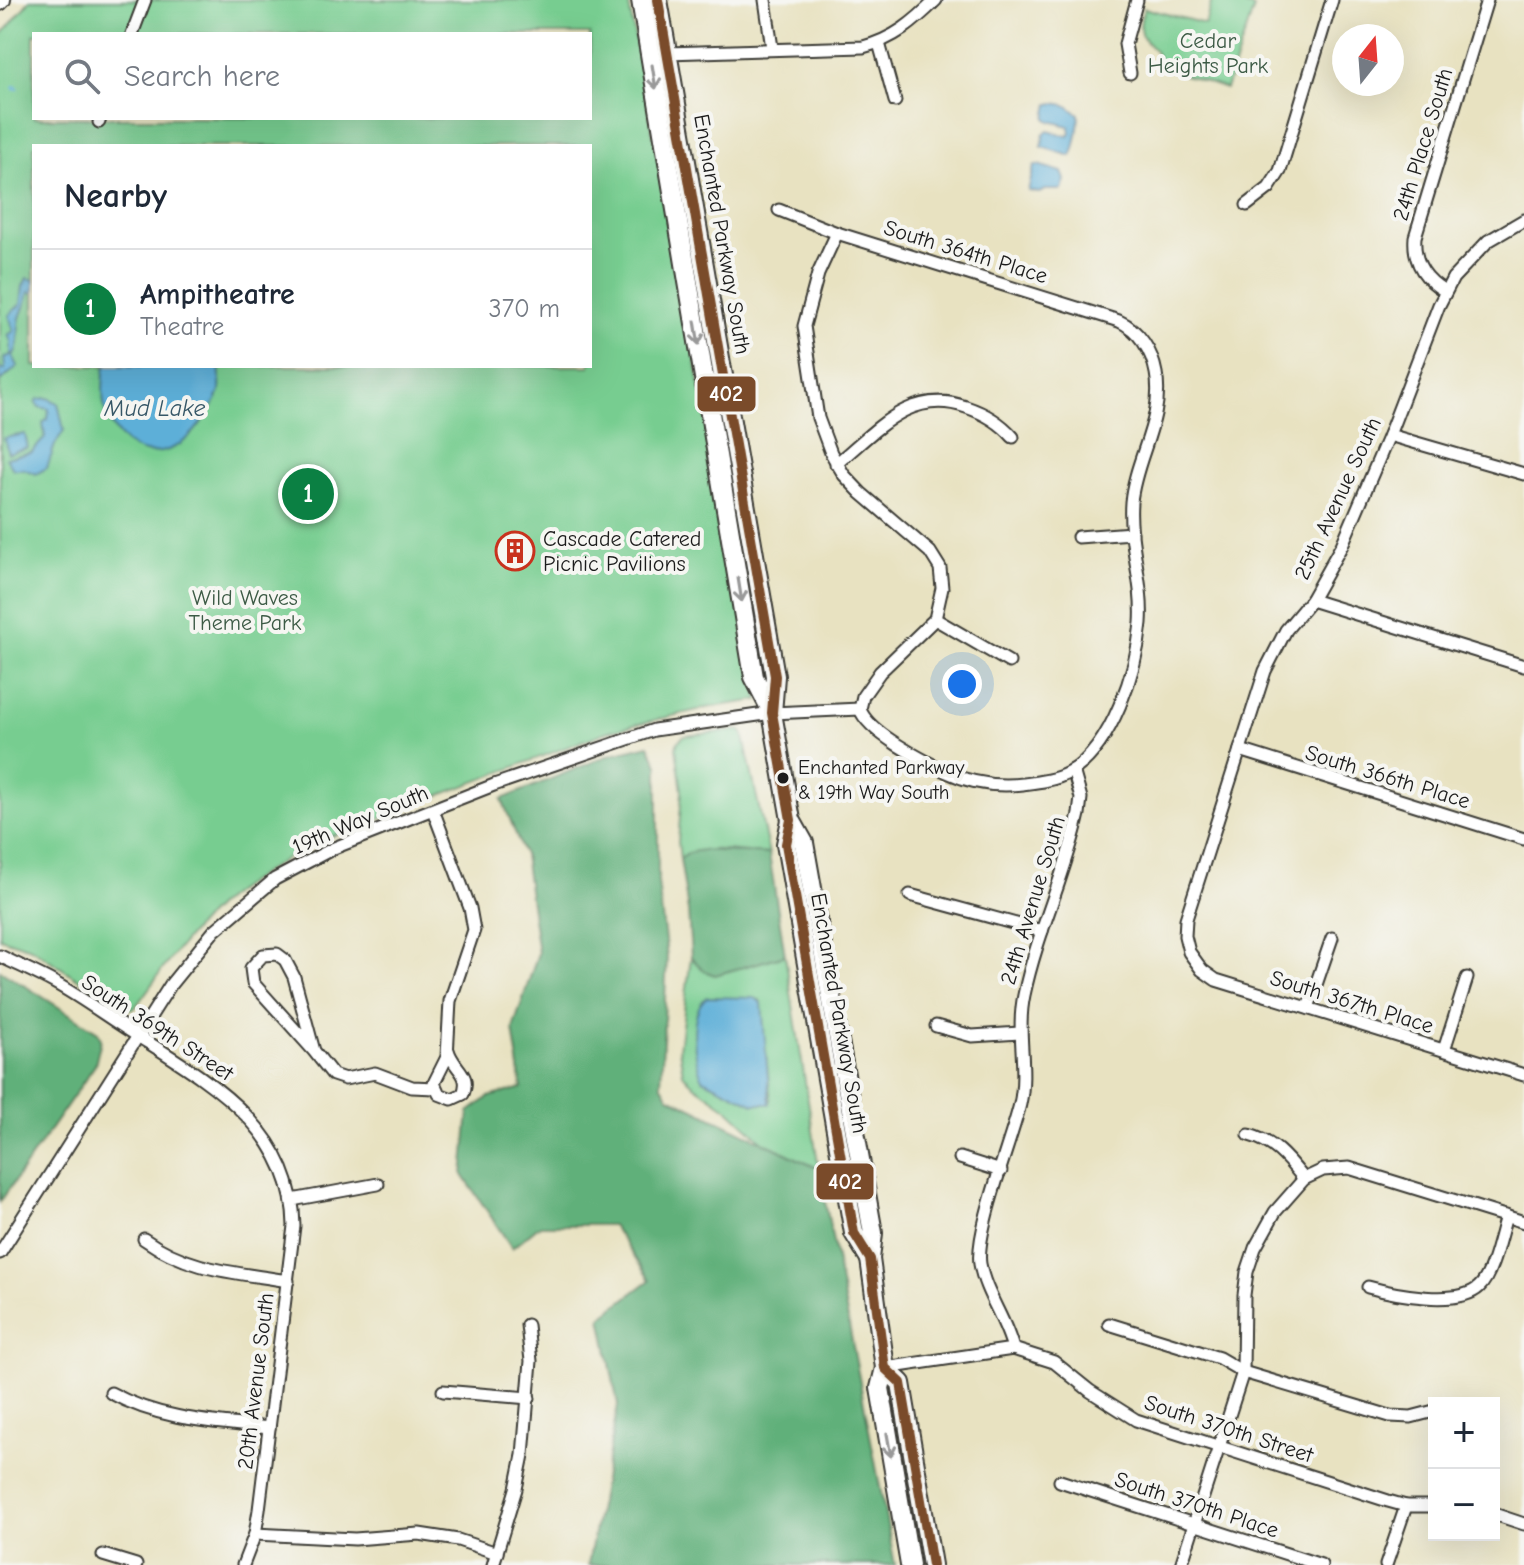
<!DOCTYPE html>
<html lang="en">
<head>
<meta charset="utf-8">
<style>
	body { margin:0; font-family:"Comic Neue",sans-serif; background:#f2f2f3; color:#1f2937 }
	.controls { position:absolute; right:24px; bottom:24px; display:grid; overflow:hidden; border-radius:0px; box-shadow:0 8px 32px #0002 }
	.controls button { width:72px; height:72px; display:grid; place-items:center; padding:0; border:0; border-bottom:2px solid #e0e1e3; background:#fff; color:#1f2937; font:40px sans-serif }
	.compass { position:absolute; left:1332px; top:24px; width:72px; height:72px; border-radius:50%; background:#fff; box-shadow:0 8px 32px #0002; rotate:17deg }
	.you { position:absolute; left:962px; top:684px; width:28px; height:28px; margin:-20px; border:6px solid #fff; border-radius:50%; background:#1a73e8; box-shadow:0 0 0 12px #1a73e833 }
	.badge { display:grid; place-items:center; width:52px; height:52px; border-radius:50%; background:#0b8043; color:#fff; font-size:26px; font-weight:700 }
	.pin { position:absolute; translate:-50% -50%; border:4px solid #fff; box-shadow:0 2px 8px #0006 }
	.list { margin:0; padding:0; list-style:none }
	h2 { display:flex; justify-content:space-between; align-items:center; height:104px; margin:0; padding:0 32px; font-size:34px }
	h2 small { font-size:26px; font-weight:400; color:#747a83 }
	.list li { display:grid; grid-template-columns:52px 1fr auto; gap:24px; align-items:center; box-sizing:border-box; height:120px; padding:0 32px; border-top:2px solid #e0e1e3 }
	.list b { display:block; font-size:30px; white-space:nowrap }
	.list p { margin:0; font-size:26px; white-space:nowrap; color:#747a83 }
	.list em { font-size:26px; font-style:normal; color:#747a83 }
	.icon { flex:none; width:44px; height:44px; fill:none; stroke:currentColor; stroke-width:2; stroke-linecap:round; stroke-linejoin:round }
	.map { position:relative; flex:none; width:1524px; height:1565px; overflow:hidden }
	.search { position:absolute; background:#fff; box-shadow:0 8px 32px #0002; left:32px; top:32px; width:560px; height:88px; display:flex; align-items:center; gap:20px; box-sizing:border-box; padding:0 28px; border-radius:0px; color:#747a83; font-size:30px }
	.panel { position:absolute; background:#fff; box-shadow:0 8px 32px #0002; left:32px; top:144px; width:560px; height:224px; border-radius:0px }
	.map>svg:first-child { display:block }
	.green { fill:#77cd90; stroke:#4a7456; stroke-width:2; fill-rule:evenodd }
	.forest { fill:#61b07a; stroke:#3e664b; stroke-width:2 }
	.water { fill:#5dafd8; stroke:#3c667a; stroke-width:2 }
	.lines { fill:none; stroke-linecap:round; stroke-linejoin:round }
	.stream { stroke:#5dafd8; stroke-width:4 }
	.minor-casing { stroke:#3b3a35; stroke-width:15 }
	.tertiary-casing { stroke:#3b3a35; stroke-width:18 }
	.primary-casing { stroke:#3b3a35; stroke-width:22 }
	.minor { stroke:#fff; stroke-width:11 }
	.tertiary { stroke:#fff; stroke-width:14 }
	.primary { stroke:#fff; stroke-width:18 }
	.bus-1-casing { stroke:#f6f6f2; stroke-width:16 }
	.bus-1 { stroke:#7a4b2a; stroke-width:10 }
	.oneway { stroke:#999 }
	.bus-dot { fill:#1c1c1c; stroke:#f6f6f2; stroke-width:3 }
	.labels { text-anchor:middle; stroke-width:8; stroke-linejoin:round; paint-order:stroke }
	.bus-label { font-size:20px; fill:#1c1c1c; stroke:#f6f6f2; text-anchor:start }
	.park-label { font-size:22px; fill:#3c5a45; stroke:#f6f6f2 }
	.street-label { font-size:22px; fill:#1c1c1c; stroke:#f6f6f2 }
	.poi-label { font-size:22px; fill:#1c1c1c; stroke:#f6f6f2; text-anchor:start }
	.water-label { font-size:24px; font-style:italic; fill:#365767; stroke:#f6f6f2 }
	.line-badge { stroke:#f6f6f2; stroke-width:3 }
	.badge-label { font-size:22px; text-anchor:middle; font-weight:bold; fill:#fff }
</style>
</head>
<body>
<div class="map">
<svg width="1524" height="1565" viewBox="0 0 1524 1565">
	<rect width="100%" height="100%" fill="#f6f6f2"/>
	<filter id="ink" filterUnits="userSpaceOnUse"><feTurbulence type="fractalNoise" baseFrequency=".0125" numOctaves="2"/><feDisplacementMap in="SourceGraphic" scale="16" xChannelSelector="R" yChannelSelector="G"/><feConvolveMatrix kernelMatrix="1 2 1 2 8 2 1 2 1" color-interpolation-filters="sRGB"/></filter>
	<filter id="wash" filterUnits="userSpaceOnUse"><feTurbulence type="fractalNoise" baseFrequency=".006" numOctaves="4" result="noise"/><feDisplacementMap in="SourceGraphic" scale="32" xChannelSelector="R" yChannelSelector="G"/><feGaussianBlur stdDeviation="1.8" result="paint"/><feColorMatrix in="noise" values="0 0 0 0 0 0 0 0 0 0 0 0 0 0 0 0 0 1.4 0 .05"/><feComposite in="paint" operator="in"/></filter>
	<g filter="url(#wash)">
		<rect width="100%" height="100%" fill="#e8e2c1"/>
		<!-- green -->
		<g class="green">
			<path d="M30,0H628L759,700L706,708L609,731L301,848C271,870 237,886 211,912C182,940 158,976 134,1009L122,1008L31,948L0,938V37ZM34,34H590V118H34ZM34,146H590V366H34Z"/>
			<path d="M1212,0H1229L1254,8L1226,89L1161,67C1155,35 1131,49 1144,8L1205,24Z"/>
			<path d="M740,730L743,733L769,854C741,852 704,843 680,859L678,842L682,791L676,748L678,741L684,736Z"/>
			<path d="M785,955L819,1169L763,1142L728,1109L691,1083L683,1073L679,1049L691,957L704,971L715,975ZM707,997L760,1000L771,1101L754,1104L703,1079Z"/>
		</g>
		<!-- forest -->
		<g class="forest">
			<path d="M649,745L658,765V882L667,957L661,1084L669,1097L819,1169L895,1565H588L618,1405L601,1317L650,1280L612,1225H540L512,1248L463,1175L469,1112L489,1097L522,1088L513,1029L538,953L524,855L502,799L612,754Z"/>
			<path d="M703,850L769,854L785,955L715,975L704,971L691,957L688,911L680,859L691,852Z"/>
			<path d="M0,970L98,1032L101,1039L95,1065L0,1202Z"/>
		</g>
		<!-- water -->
		<g class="water">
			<path d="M1054,103L1066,105L1079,114C1079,124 1076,147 1071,156L1042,147L1044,134L1048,131L1068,136L1071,132L1069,126L1050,121L1046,118L1049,104Z"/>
			<path d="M1038,165L1062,172L1065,180L1062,190H1045L1039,193L1028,191L1034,167Z"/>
			<path d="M27,278L34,280V293L29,292C27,301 23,309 20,318C17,331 21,345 13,356L18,366L0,382V369L5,370L4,358L11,355V341L8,335L14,331L9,315L21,304L23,286Z"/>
			<path d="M105,366H220C219,374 221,383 220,391C218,400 210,409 205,417C177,463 129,467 107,415C101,401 103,380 105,366Z"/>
			<path d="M48,398L58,403L64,430L55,445L47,468L36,474L24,469H13L6,458L32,452L45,438L43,423L48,419L49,409L39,407L36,403L38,399Z"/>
			<path d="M25,434L28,448L8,453L4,438Z"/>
			<path d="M707,997L755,998L762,1003L770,1104H754L703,1079C693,1060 688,1011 707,997Z"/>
		</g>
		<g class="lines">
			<!-- stream -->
			<path class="stream" d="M14,87L17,88"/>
		</g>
	</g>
	<g filter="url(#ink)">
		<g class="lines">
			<defs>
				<g id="minor">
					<path d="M765,0L772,48"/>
					<path d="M132,34L145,0"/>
					<path d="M879,43L895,101"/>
					<path d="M667,53L863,47C894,39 914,22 936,0"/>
					<path d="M1130,73L1125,44L1137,0"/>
					<path d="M99,122L100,118"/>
					<path d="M1247,205L1269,188L1280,171L1332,0"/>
					<path d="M779,210L837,233L1119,321C1139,330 1152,351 1156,373C1165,418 1135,458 1131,502C1128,543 1144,582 1141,623C1137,668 1112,748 1070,772C1056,780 1039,782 1023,784C996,787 972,784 947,772C925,761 868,733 860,709"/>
					<path d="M1524,220L1488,241L1453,278L1439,305L1389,435L1342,545L1311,600L1286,630L1265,671L1186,919L1185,936L1189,952L1202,970L1216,980L1524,1075"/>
					<path d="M837,233L818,274L804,326L818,418L831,453L844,475L861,493L930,552L940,568L942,588L935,619L880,672L863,696L860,709"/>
					<path d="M1445,291C1424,279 1413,262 1415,237L1487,0"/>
					<path d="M1389,435L1524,474"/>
					<path d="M836,464C875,432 910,387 966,407C984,413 1000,422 1013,437"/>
					<path d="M1078,537L1132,533"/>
					<path d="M1311,600L1524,666"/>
					<path d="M935,619L1009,662"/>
					<path d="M1240,750L1524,839"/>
					<path d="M433,810L470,908L474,930L450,1001L447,1057L434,1083L439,1094L452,1099L463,1094C472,1073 453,1069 448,1050"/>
					<path d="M910,895L1042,931"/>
					<path d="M0,956C18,965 37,973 55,983C84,999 110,1019 138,1036C210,1082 293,1129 294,1226L259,1510L255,1534L243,1565"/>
					<path d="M1308,1008L1332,938"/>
					<path d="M936,1026L972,1036L1020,1033"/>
					<path d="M1444,1050L1467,978"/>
					<path d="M314,1051L253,983L251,968L263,955L277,954L285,960L294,977L314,1051L333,1075L345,1079L375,1073L412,1087L435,1088"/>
					<path d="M1249,1135C1275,1142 1287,1158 1304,1179"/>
					<path d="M960,1158L1001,1171"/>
					<path d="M292,1200L378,1184"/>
					<path d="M144,1239C189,1271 235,1272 288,1281"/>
					<path d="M0,1253L171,984L214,931L275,879L334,848L494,785L654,730L772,713L860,709"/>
					<path d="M1368,1287C1393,1294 1458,1307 1479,1287C1493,1274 1500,1235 1506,1216"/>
					<path d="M1109,1324L1219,1358L1243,1372L1390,1416L1411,1417L1434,1411"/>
					<path d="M1013,1349C1006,1319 985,1294 980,1264C975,1231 1011,1142 1020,1104C1028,1068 1016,1032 1024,995C1037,933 1065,876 1079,814L1081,798L1073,770"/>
					<path d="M885,1368L1013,1349L1054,1362L1090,1391L1136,1420L1388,1501L1406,1506H1434"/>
					<path d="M443,1391L529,1398"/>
					<path d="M111,1393C160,1420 214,1422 269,1428"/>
					<path d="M1060,1481L1321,1565"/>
					<path d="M1494,1514L1524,1524"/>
					<path d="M255,1534L355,1539L419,1534L458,1540L497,1553"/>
					<path d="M103,1555L136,1565"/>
					<path d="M493,1565L516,1489L523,1455L531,1361L527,1325"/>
					<path d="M1181,1565L1243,1372L1244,1295L1247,1272L1255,1248L1275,1212L1304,1179L1323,1170L1349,1168L1524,1222"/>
					<path d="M1386,1565L1406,1506"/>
				</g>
				<path id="tertiary" d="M0,3L3,0"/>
				<g id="primary">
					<path d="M641,0L754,677L771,710"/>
					<path d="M658,0L775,676L772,713L791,820L786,844L854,1233L870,1259"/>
					<path d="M791,820L804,843L873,1233L870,1259L885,1368L880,1388L910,1565"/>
					<path d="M885,1368L901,1383L932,1565"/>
				</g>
			</defs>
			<!-- minor casing -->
			<use href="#minor" class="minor-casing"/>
			<!-- tertiary casing -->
			<use href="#tertiary" class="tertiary-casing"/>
			<!-- primary casing -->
			<use href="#primary" class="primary-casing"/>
			<!-- minor -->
			<use href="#minor" class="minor"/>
			<!-- tertiary -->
			<use href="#tertiary" class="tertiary"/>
			<!-- primary -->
			<use href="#primary" class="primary"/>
			<defs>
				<path id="bus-1" d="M658,0L775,676L772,713L791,820L786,844L854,1233L870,1259L885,1368L901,1383L932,1565"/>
			</defs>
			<!-- bus-1 casing -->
			<use href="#bus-1" class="bus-1-casing"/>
			<!-- bus-1 -->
			<use href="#bus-1" class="bus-1"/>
		</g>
		<!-- one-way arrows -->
		<defs><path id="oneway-shaft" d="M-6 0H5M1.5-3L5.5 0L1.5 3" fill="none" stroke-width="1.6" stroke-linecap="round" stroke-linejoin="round" transform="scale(2)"/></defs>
		<g class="oneway">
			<use href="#oneway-shaft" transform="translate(654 77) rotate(81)"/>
			<use href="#oneway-shaft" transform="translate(697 333) rotate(81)"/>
			<use href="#oneway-shaft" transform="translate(740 590) rotate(81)"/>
			<use href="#oneway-shaft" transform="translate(889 1445) rotate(80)"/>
		</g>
	</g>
	<!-- icons -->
	<defs>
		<symbol id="building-ring" viewBox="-11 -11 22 22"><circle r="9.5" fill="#f6f6f2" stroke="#c8321e" stroke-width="1.5"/><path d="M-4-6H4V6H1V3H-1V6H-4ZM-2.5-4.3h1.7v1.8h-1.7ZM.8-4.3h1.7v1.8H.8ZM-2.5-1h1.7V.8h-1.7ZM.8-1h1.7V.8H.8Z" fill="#c8321e"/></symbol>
	</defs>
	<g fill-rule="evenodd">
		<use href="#building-ring" x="493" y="529" width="44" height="44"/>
	</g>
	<!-- markers -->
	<circle class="bus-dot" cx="783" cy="778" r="7"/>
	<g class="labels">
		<!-- bus labels -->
		<g class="bus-label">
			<text x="798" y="774">Enchanted Parkway<tspan x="798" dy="25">&amp; 19th Way South</tspan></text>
		</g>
		<!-- park labels -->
		<g class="park-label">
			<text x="1208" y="48">Cedar<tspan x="1208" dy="25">Heights Park</tspan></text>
			<text x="245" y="605">Wild Waves<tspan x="245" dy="25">Theme Park</tspan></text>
		</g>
		<!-- street labels -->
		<g class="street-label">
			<text transform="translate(1422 144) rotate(-73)" y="8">24th Place South</text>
			<text transform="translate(723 234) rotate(80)" y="8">Enchanted Parkway South</text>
			<text transform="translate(966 251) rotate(17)" y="8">South 364th Place</text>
			<text transform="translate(1337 498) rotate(-65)" y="8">25th Avenue South</text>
			<text transform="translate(1388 776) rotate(17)" y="8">South 366th Place</text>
			<text transform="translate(360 819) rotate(-23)" y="8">19th Way South</text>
			<text transform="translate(1032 900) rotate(-73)" y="8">24th Avenue South</text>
			<text transform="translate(1352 1001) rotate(17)" y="8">South 367th Place</text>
			<text transform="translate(840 1013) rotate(80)" y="8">Enchanted Parkway South</text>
			<text transform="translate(158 1027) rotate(33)" y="8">South 369th Street</text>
			<text transform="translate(255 1381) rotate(-83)" y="8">20th Avenue South</text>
			<text transform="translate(1229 1428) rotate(18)" y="8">South 370th Street</text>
			<text transform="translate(1197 1504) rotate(18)" y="8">South 370th Place</text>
		</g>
		<!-- poi labels -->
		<g class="poi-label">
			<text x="543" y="546">Cascade Catered<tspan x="543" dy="25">Picnic Pavilions</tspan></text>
		</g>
		<!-- water labels -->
		<g class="water-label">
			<text x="155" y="416">Mud Lake</text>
		</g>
	</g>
	<g class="line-badge">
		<rect x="696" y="375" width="61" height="38" rx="8" fill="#7a4b2a"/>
		<rect x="815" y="1162" width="60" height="39" rx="8" fill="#7a4b2a"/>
	</g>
	<g class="badge-label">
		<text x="726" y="401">402</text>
		<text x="845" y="1189">402</text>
	</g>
</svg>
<div class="controls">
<button>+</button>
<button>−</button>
</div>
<svg class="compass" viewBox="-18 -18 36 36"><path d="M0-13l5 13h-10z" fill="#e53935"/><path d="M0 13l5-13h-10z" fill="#747a83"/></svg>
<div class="you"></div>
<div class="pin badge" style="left:308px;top:494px">1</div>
<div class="search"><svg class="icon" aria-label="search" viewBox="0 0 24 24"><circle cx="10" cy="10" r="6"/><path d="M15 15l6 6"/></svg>Search here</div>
<section class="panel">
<h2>Nearby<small></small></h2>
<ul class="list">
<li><span class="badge">1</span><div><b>Ampitheatre</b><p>Theatre</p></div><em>370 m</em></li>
</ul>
</section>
</div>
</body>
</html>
